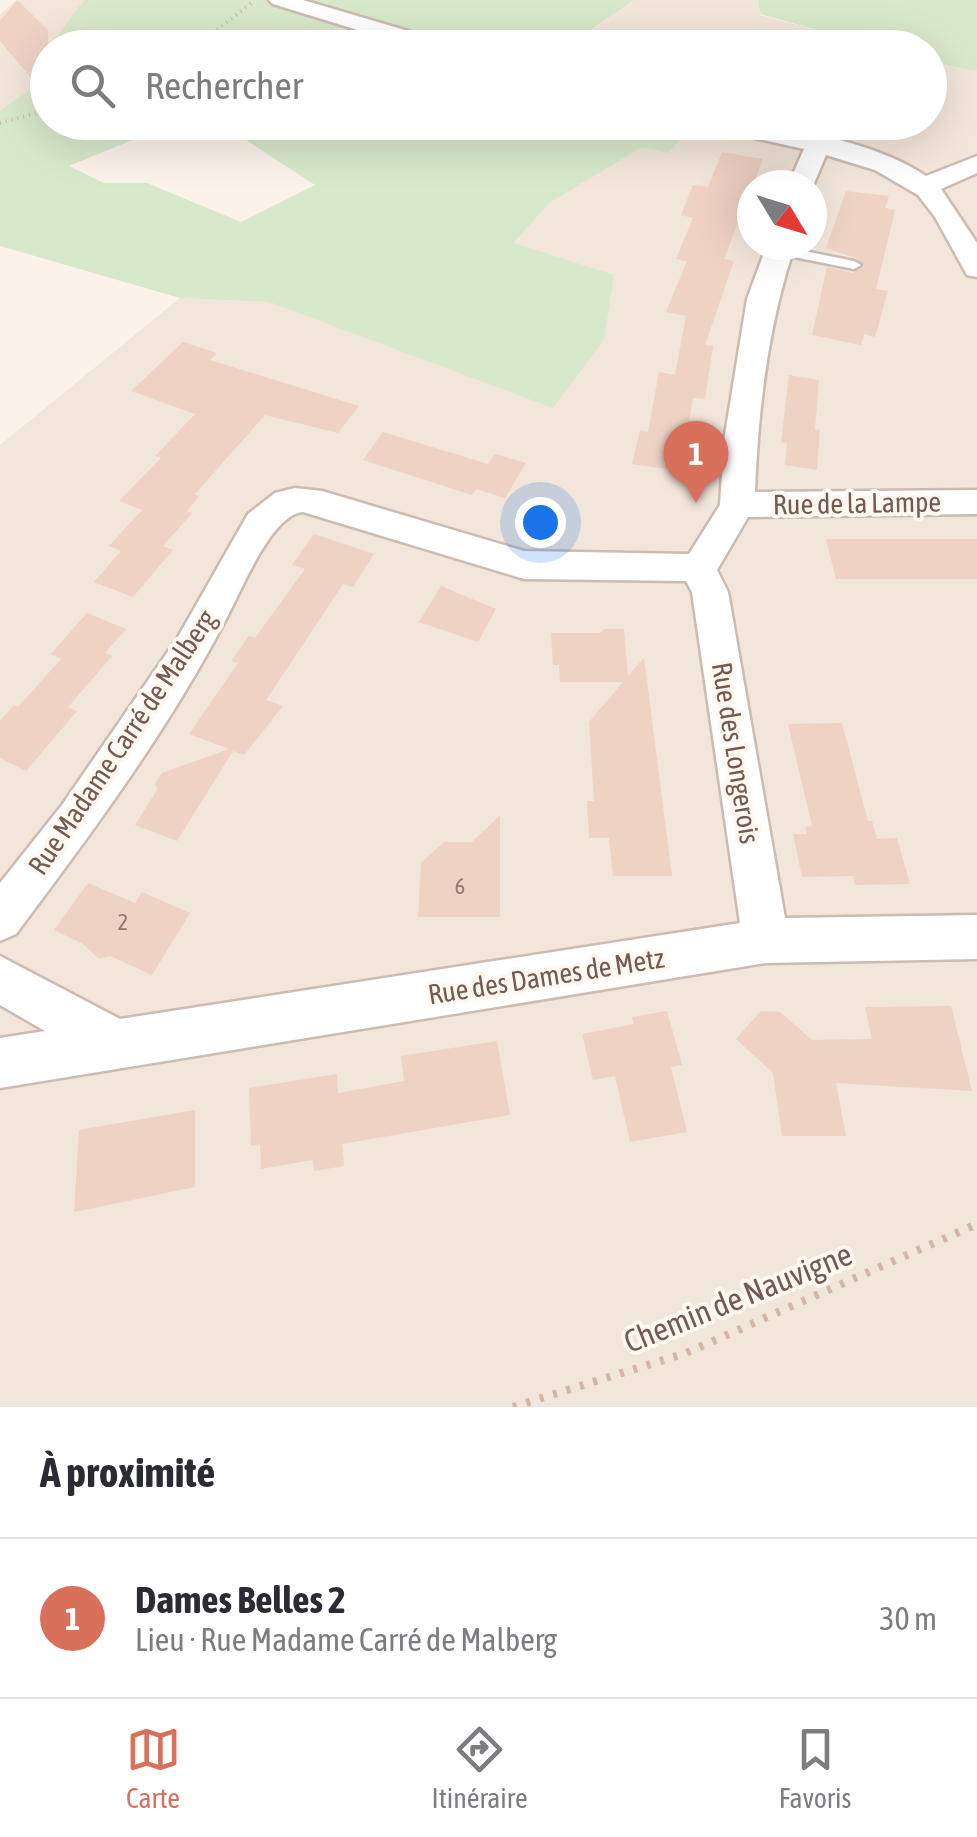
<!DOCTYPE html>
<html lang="fr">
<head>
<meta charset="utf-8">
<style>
	body { margin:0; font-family:"Asap Condensed",sans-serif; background:#f7f7f7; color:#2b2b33 }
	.compass { position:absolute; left:737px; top:170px; width:90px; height:90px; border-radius:50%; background:#fff; box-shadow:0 10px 40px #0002; rotate:128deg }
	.you { position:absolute; left:540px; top:522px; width:35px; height:35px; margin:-25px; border:8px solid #fff; border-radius:50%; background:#1a73e8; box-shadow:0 0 0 15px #1a73e833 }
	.badge { display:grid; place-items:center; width:65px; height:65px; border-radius:50%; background:#d9705c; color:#fff; font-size:32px; font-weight:700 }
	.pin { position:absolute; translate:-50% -82px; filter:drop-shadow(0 2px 5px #0008) }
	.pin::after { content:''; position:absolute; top:52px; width:35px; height:30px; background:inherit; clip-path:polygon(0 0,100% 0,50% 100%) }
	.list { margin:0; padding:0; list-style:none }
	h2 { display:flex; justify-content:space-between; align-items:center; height:130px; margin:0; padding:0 40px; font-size:42px }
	h2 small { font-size:32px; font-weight:400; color:#7c7c81 }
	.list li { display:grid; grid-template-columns:65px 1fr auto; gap:30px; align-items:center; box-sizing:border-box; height:160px; padding:0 40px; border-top:2px solid #e1e1e2 }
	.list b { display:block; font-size:38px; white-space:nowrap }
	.list p { margin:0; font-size:32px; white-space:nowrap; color:#7c7c81 }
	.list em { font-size:32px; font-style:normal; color:#7c7c81 }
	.icon { flex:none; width:55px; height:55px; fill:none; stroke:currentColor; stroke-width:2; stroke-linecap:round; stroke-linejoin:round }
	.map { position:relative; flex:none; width:977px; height:1407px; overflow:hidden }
	.search { position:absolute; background:#fff; box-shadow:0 10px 40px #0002; left:30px; right:30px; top:30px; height:110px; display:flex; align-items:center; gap:25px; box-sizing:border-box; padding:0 35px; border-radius:55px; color:#7c7c81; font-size:38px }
	.sheet { height:290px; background:#fff }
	nav { display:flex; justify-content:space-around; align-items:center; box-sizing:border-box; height:140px; border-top:2px solid #e1e1e2; background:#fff; font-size:28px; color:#7c7c81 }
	nav a { display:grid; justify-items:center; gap:5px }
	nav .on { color:#d9705c }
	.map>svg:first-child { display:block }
	.residential { fill:#f2e5d9; fill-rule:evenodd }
	.green { fill:#d8e8ca }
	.building { fill:#eed2c4 }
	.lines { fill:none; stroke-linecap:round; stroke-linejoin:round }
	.lane-casing { stroke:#ccbbb1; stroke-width:5 }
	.street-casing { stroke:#ccbbb1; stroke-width:5 }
	.path-far1 { stroke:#d3b6a7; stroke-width:4; stroke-dasharray:1 5; stroke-linecap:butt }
	.path { stroke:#d3b6a7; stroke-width:8; stroke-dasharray:4 10; stroke-linecap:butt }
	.lane { fill:#fff; fill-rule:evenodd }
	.street { fill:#fff; fill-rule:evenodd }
	.labels { text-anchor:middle; stroke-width:8; stroke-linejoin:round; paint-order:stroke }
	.number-label { font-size:22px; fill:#92786d }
	.street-label { font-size:28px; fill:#745a50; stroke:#fef8f1 }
	.near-street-label { font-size:32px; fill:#745a50; stroke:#fef8f1 }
</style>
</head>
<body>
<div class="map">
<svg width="977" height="1407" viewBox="0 0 977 1407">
	<rect width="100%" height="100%" fill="#fbf3ea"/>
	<!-- residential -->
	<g class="residential">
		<path d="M17,0H84L57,38L95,42L88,47L48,48L47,89L0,111V14Z"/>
		<path d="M634,0H758L760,15L878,47L567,48Z"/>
		<path d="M930,62L977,71V1407H0V445L180,298L269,302L553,407L614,276L514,244L548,203L642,146L691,126L679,123L930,122ZM752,185H812V245H752Z"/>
	</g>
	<!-- green -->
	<g class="green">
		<path d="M84,0H634L567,47L88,48L94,42L56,38Z"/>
		<path d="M758,0H977V71L930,62V48L878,47L760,14Z"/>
		<path d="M31,89H47L48,122L174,123L69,166L104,183H147L241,222L315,185L220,123L679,122L692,126L668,153L642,147L549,203L514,243L614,275L604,340L553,408L269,302L180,298L0,246V111Z"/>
	</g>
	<!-- building -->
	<g class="building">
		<path d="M17,0L48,30V98L0,41V21Z"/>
		<path d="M722,152L763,159L724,259L734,261L705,345L713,346L705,399L693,398L681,471L632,464L640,430L648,432L659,372L675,375L686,316L666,312L687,261L676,259L693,218L681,215L693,185L708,187Z"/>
		<path d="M846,191L889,196L885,208L895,210L876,289L888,291L875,337L864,334L861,345L812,335L827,267L853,273L865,266L856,258L826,248Z"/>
		<path d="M183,342L217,353L210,360L359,406L338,433L265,415L194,495L199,496L187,511L192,513L163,546L173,550L133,597L94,582L121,551L109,546L142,510L119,501L161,458L155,456L195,414L131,391Z"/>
		<path d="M789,375L819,380L815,429L820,430L817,470L785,465L787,443L781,442Z"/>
		<path d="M383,432L488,464L495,454L526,463L505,498L476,489L472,495L363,460Z"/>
		<path d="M314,534L374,554L353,587L343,584L266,700L283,706L244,755L233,751L177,841L135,825L157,790L155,783L162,773L229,749L189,734L238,663L231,661L249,636L255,638L305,569L292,565Z"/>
		<path d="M826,539H977V579H836Z"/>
		<path d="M441,586L496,609L478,642L419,622Z"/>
		<path d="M87,613L126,629L105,653L112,656L68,707L77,711L26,771L0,758V721L14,705L18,707L61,659L51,654Z"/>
		<path d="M604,629H624L628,676L644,658L672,876H613L609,838H589L587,801H594L589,722L623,682H560L559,665H553L551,633H600Z"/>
		<path d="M842,723L868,821H872L877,839L897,838L910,884L855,885L853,876L802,877L793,834H807L805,827L812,826L788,724Z"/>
		<path d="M500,815V917H418L421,863L444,842H472Z"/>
		<path d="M88,883L135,903L142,892L190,913L152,975L110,956L99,959L83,944L54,930Z"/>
		<path d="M951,1006L972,1091L836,1083L846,1136H782L773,1073L736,1039L761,1011L780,1012L812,1040L872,1039L865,1007Z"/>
		<path d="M667,1011L682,1065L671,1067L687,1132L630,1142L615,1076L593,1080L582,1034L634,1024L632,1017Z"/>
		<path d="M497,1041L510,1115L342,1144L344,1166L314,1171L313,1160L261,1169L260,1144L251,1146L249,1088L337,1074L338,1093L404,1081L401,1056Z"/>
		<path d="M195,1110V1187L74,1212L79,1130Z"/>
	</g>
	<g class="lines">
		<defs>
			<path id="lane" d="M779,246L854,261L861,265L854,269L774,253V247Z"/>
			<g id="street">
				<path d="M269,0H303L449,43L452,48H416L273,4Z"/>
				<path d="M701,122C767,122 870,138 926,176L977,156V173L941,189L977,243V277L967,275L935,217L918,195L875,170L826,155L812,188L788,185L804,149L704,127Z"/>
				<path d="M767,245H795C768,324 758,409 755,492L977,490V514L748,517L717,570L728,592L785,918L977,915V959L766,963L0,1088V1038L45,1031L0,1005V956L120,1019L740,923L692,592L686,581L524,579L303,512C271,514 240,594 225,621C167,732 91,834 16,934L0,941V883L62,805L178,637L248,514L275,493L295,488L322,491L524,551L689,554L720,505L724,441L747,299Z"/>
			</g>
		</defs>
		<!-- lane casing -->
		<use href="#lane" class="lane-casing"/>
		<!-- street casing -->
		<use href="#street" class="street-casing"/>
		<!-- path-far1 -->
		<g class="path-far1">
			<path d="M193,48L254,1"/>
			<path d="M0,123L48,110"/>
		</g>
		<!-- path -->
		<path class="path" d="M513,1407L686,1353L977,1224"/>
		<!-- lane -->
		<use href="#lane" class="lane"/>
		<!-- street -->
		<use href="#street" class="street"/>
	</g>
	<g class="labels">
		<!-- number labels -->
		<g class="number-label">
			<text x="460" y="894">6</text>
			<text x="123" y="930">2</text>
		</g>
		<!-- street labels -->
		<g class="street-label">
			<text transform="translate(857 503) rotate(-1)" y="10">Rue de la Lampe</text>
			<text transform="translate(122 742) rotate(-56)" y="10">Rue Madame Carré de Malberg</text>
			<text transform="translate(736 753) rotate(81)" y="10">Rue des Longerois</text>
			<text transform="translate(546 976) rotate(-9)" y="10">Rue des Dames de Metz</text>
		</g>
		<!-- near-street labels -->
		<g class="near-street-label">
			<text transform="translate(738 1298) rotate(-22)" y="11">Chemin de Nauvigne</text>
		</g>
	</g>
</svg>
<svg class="compass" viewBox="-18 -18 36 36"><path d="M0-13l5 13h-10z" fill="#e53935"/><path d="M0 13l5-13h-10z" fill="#7c7c81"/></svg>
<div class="you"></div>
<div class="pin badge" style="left:696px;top:503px">1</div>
<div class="search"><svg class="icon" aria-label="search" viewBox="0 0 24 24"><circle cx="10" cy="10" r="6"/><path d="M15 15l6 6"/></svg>Rechercher</div>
</div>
<section class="sheet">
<h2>À proximité<small></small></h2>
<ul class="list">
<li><span class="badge">1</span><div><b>Dames Belles 2</b><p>Lieu · Rue Madame Carré de Malberg</p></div><em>30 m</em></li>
</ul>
</section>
<nav>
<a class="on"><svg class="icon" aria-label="map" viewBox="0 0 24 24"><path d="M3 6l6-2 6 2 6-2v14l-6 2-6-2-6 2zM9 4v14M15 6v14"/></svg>Carte</a>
<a><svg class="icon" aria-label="directions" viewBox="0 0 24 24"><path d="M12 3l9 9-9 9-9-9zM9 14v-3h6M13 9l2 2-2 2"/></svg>Itinéraire</a>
<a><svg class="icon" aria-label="saved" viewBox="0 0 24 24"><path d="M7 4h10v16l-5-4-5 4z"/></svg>Favoris</a>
</nav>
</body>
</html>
